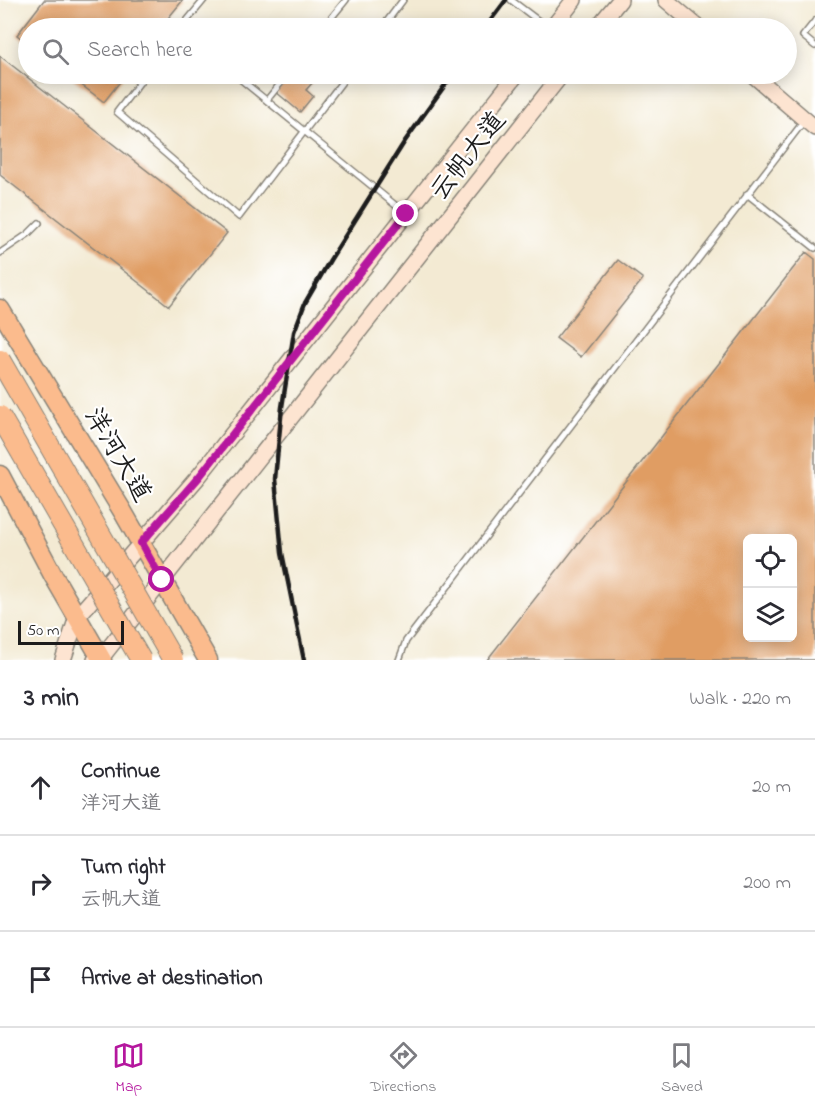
<!DOCTYPE html>
<html lang="en">
<head>
<meta charset="utf-8">
<style>
	body { margin:0; font-family:"Indie Flower","LXGW WenKai TC",sans-serif; background:#f7f7f7; color:#2b2b33 }
	.controls { position:absolute; right:18px; bottom:18px; display:grid; overflow:hidden; border-radius:9px; box-shadow:0 3px 15px #0003 }
	.controls button { width:54px; height:54px; display:grid; place-items:center; padding:0; border:0; border-bottom:2px solid #e1e1e2; background:#fff; color:#2b2b33; font:30px sans-serif }
	.scale { position:absolute; left:18px; bottom:15px; width:106px; box-sizing:border-box; padding-left:6px; border:3px solid #1c1c1c; border-top:0; font-size:16px; line-height:21px; white-space:nowrap; color:#1c1c1c; -webkit-text-stroke:4px #fff; paint-order:stroke }
	.stop { position:absolute; width:18px; height:18px; margin:-14px; border:4px solid #b5179e; border-radius:50%; background:#fff }
	.stop.end { background:#b5179e; border-color:#fff; box-shadow:0 2px 6px #0008 }
	.list { margin:0; padding:0; list-style:none }
	h2 { display:flex; justify-content:space-between; align-items:center; height:78px; margin:0; padding:0 24px; font-size:26px }
	h2 small { font-size:20px; font-weight:400; color:#7c7c81 }
	.list li { display:grid; grid-template-columns:39px 1fr auto; gap:18px; align-items:center; box-sizing:border-box; height:96px; padding:0 24px; border-top:2px solid #e1e1e2 }
	.list b { display:block; font-size:22px; white-space:nowrap }
	.list p { margin:0; font-size:20px; white-space:nowrap; color:#7c7c81 }
	.list em { font-size:20px; font-style:normal; color:#7c7c81 }
	.icon { flex:none; width:33px; height:33px; fill:none; stroke:currentColor; stroke-width:2; stroke-linecap:round; stroke-linejoin:round }
	.map { position:relative; flex:none; width:815px; height:660px; overflow:hidden }
	.search { position:absolute; background:#fff; box-shadow:0 3px 15px #0003; left:18px; right:18px; top:18px; height:66px; display:flex; align-items:center; gap:15px; box-sizing:border-box; padding:0 21px; border-radius:33px; color:#7c7c81; font-size:22px }
	.sheet { height:366px; background:#fff }
	nav { display:flex; justify-content:space-around; align-items:center; box-sizing:border-box; height:84px; border-top:2px solid #e1e1e2; background:#fff; font-size:16px; color:#7c7c81 }
	nav a { display:grid; justify-items:center; gap:3px }
	nav .on { color:#b5179e }
	.map>svg:first-child { display:block }
	.building { fill:#e09d64; fill-rule:evenodd }
	.lines { fill:none; stroke-linecap:round; stroke-linejoin:round }
	.lane-casing { stroke:#888378; stroke-width:8 }
	.secondary-casing { stroke:#888378; stroke-width:18 }
	.primary-casing { stroke:#888378; stroke-width:21 }
	.lane { stroke:#fff; stroke-width:5 }
	.secondary { stroke:#fde4d1; stroke-width:15 }
	.primary { stroke:#fbbb8d; stroke-width:18 }
	.rail { stroke:#1c1c1c; stroke-width:4.5 }
	.highway-bridge-casing { stroke:#888378; stroke-width:22; stroke-linecap:butt }
	.highway-bridge { stroke:#fbbb8d; stroke-width:20 }
	.route { stroke:#b5179e; stroke-width:8 }
	.labels { text-anchor:middle; stroke-width:4.5; stroke-linejoin:round; paint-order:stroke }
	.street-label { font-size:26px; fill:#1c1c1c; stroke:#fff }
</style>
</head>
<body>
<div class="map">
<svg width="815" height="660" viewBox="0 0 815 660">
	<rect width="100%" height="100%" fill="#fff"/>
	<filter id="ink" filterUnits="userSpaceOnUse"><feTurbulence type="fractalNoise" baseFrequency=".0167" numOctaves="2"/><feDisplacementMap in="SourceGraphic" scale="12" xChannelSelector="R" yChannelSelector="G"/><feConvolveMatrix kernelMatrix="1 2 1 2 8 2 1 2 1" color-interpolation-filters="sRGB"/></filter>
	<filter id="wash" filterUnits="userSpaceOnUse"><feTurbulence type="fractalNoise" baseFrequency=".008" numOctaves="4" result="noise"/><feDisplacementMap in="SourceGraphic" scale="24" xChannelSelector="R" yChannelSelector="G"/><feGaussianBlur stdDeviation="1.35" result="paint"/><feColorMatrix in="noise" values="0 0 0 0 0 0 0 0 0 0 0 0 0 0 0 0 0 1.4 0 .05"/><feComposite in="paint" operator="in"/></filter>
	<g filter="url(#wash)">
		<rect width="100%" height="100%" fill="#f3ead3"/>
		<g id="blocks">
			<!-- building -->
			<g class="building">
				<path d="M44,0H183L160,28H28V44L17,35Z"/>
				<path d="M336,19L348,28H328Z"/>
				<path d="M0,56L227,233L169,306L0,175Z"/>
				<path d="M67,74H126L104,102Z"/>
				<path d="M291,74H320L306,90L313,96L300,112L276,92Z"/>
				<path d="M806,252L815,259V660H487ZM748,538H792V638H748Z"/>
				<path d="M618,260L643,279L581,357L556,338Z"/>
			</g>
		</g>
	</g>
	<g filter="url(#ink)">
		<use href="#blocks" fill-opacity="0" stroke="#888378" stroke-width="1.5"/>
		<g class="lines">
			<defs>
				<g id="lane">
					<path d="M511,0L548,28"/>
					<path d="M815,21L803,36L815,46"/>
					<path d="M181,28L204,0"/>
					<path d="M323,28L346,0"/>
					<path d="M382,28L403,0"/>
					<path d="M146,74L117,112L239,217L348,74"/>
					<path d="M234,74L405,213"/>
					<path d="M267,100L288,74"/>
					<path d="M747,194L815,248"/>
					<path d="M0,253L28,234L39,223"/>
					<path d="M399,660L406,641L804,121"/>
				</g>
				<g id="secondary">
					<path d="M666,0L699,28"/>
					<path d="M552,28L574,0"/>
					<path d="M597,28L620,0"/>
					<path d="M752,74L815,128"/>
					<path d="M63,660L77,617L199,476L517,74"/>
					<path d="M95,660L101,658L562,74"/>
				</g>
				<g id="primary">
					<path d="M0,309L123,512L208,660"/>
					<path d="M0,475L54,577L102,660"/>
				</g>
			</defs>
			<!-- lane casing -->
			<use href="#lane" class="lane-casing"/>
			<!-- secondary casing -->
			<use href="#secondary" class="secondary-casing"/>
			<!-- primary casing -->
			<use href="#primary" class="primary-casing"/>
			<!-- lane -->
			<use href="#lane" class="lane"/>
			<!-- secondary -->
			<use href="#secondary" class="secondary"/>
			<!-- primary -->
			<use href="#primary" class="primary"/>
			<!-- rail -->
			<g class="rail">
				<path d="M485,28L506,0"/>
				<path d="M304,660L282,553L275,479L282,407L294,332L305,303L330,260L405,141L453,74"/>
			</g>
			<defs>
				<g id="highway-bridge">
					<path d="M0,360L173,660"/>
					<path d="M0,416L141,660"/>
				</g>
			</defs>
			<!-- highway-bridge casing -->
			<use href="#highway-bridge" class="highway-bridge-casing"/>
			<!-- highway-bridge -->
			<use href="#highway-bridge" class="highway-bridge"/>
		</g>
	</g>
	<g class="lines" filter="url(#ink)">
		<!-- route -->
		<path class="route" d="M162,580L141,543L199,477L406,214"/>
	</g>
	<g class="labels">
		<!-- street labels -->
		<g class="street-label">
			<text transform="translate(467 155) rotate(-52)" y="9">云帆大道</text>
			<text transform="translate(119 454) rotate(59)" y="9">洋河大道</text>
		</g>
	</g>
</svg>
<div class="controls">
<button><svg class="icon" aria-label="locate" viewBox="0 0 24 24"><circle cx="12" cy="12" r="6"/><path d="M12 2v4M12 18v4M2 12h4M18 12h4"/></svg></button>
<button><svg class="icon" aria-label="layers" viewBox="0 0 24 24"><path d="M12 4l9 5-9 5-9-5zM3 14l9 5 9-5"/></svg></button>
</div>
<div class="scale">50 m</div>
<div class="stop" style="left:162px;top:580px"></div>
<div class="stop end" style="left:406px;top:214px"></div>
<div class="search"><svg class="icon" aria-label="search" viewBox="0 0 24 24"><circle cx="10" cy="10" r="6"/><path d="M15 15l6 6"/></svg>Search here</div>
</div>
<section class="sheet">
<h2>3 min<small>Walk · 220 m</small></h2>
<ul class="list">
<li><svg class="icon" aria-label="ahead" viewBox="0 0 24 24"><path d="M12 20V5M6 11l6-6 6 6"/></svg><div><b>Continue</b><p>洋河大道</p></div><em>20 m</em></li>
<li><svg class="icon" aria-label="right" viewBox="0 0 24 24"><path d="M7 20v-9h11M14 6l5 5-5 5"/></svg><div><b>Turn right</b><p>云帆大道</p></div><em>200 m</em></li>
<li><svg class="icon" aria-label="arrive" viewBox="0 0 24 24"><path d="M6 21V4h12l-3 4 3 4H6"/></svg><div><b>Arrive at destination</b></div></li>
</ul>
</section>
<nav>
<a class="on"><svg class="icon" aria-label="map" viewBox="0 0 24 24"><path d="M3 6l6-2 6 2 6-2v14l-6 2-6-2-6 2zM9 4v14M15 6v14"/></svg>Map</a>
<a><svg class="icon" aria-label="directions" viewBox="0 0 24 24"><path d="M12 3l9 9-9 9-9-9zM9 14v-3h6M13 9l2 2-2 2"/></svg>Directions</a>
<a><svg class="icon" aria-label="saved" viewBox="0 0 24 24"><path d="M7 4h10v16l-5-4-5 4z"/></svg>Saved</a>
</nav>
</body>
</html>
